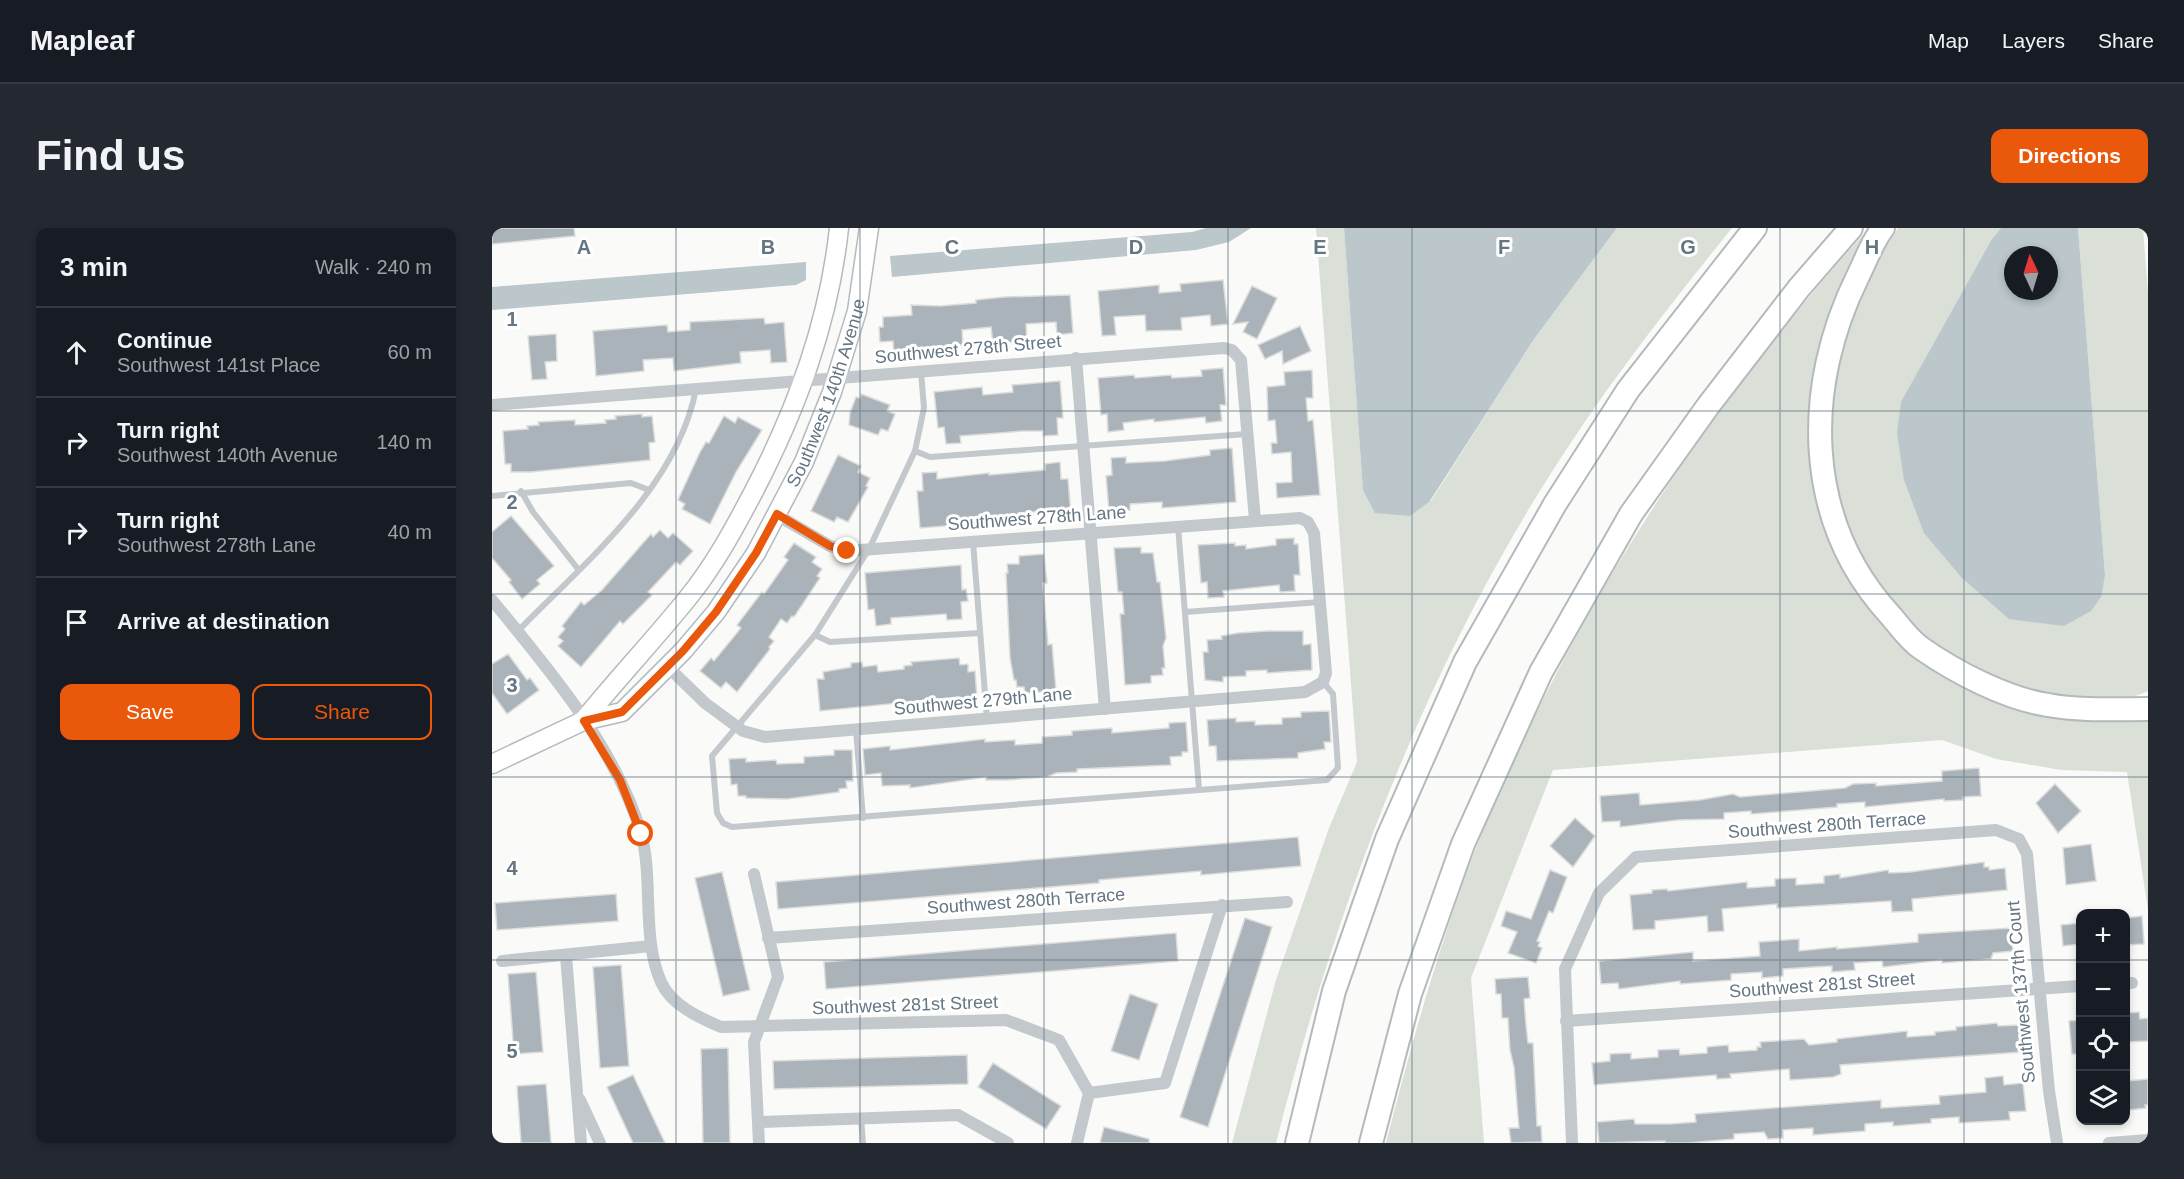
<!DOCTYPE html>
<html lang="en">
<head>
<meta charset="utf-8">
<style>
	body { margin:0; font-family:Arial,sans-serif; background:#242831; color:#f1f3f6 }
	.controls { position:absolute; right:18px; bottom:18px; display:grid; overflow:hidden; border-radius:12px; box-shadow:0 3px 9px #0003 }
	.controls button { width:54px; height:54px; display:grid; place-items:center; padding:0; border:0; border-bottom:2px solid #363941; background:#171b24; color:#f1f3f6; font:30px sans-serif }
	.compass { position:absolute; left:1512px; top:18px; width:54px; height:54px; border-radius:50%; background:#171b24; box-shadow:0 3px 9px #0003; rotate:356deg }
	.stop { position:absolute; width:18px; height:18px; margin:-14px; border:4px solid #ea580c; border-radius:50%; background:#fff }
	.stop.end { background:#ea580c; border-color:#fff; box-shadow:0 2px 6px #0008 }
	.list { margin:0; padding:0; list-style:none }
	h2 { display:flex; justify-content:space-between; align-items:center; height:78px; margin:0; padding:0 24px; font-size:26px }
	h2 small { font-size:20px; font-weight:400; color:#9ea1a6 }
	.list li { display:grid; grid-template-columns:39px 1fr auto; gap:18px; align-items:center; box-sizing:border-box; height:90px; padding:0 24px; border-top:2px solid #363941 }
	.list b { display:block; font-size:22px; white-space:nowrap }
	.list p { margin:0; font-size:20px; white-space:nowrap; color:#9ea1a6 }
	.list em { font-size:20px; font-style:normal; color:#9ea1a6 }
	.actions { display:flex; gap:12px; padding:18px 24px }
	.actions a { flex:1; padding:14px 0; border:2px solid #ea580c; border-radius:12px; text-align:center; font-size:21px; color:#ea580c }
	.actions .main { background:#ea580c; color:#fff }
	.icon { flex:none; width:33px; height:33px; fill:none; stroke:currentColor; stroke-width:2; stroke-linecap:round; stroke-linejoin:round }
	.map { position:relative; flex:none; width:1656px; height:915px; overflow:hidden; border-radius:12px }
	header { display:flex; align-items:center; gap:36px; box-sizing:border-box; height:84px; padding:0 30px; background:#171b24; border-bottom:2px solid #363941 }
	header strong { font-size:28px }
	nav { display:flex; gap:33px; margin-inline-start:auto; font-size:21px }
	.intro { display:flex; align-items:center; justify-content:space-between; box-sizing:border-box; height:144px; padding:0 36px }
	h1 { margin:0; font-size:42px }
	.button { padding:15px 27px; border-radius:12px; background:#ea580c; color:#fff; font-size:21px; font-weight:700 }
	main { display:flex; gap:36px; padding:0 36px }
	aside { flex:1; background:#171b24; border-radius:12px; box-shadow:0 3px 9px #0003 }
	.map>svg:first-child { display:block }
	.green { fill:#dadfd7 }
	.water { fill:#bbc7cb; fill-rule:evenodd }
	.building { fill:#aab3b9; stroke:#dcdcda; stroke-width:1.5 }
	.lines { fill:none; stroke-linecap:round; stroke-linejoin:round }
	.secondary-casing { stroke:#b3babf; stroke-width:21 }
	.highway-casing { stroke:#b4b9bd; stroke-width:26 }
	.lane { stroke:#c3c8cc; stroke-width:6 }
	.street { stroke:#c3c8cc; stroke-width:12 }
	.secondary { stroke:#fff; stroke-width:18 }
	.highway { stroke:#fff; stroke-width:22 }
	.route { stroke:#ea580c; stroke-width:8 }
	.grid { fill:none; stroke:#657683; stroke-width:1.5; stroke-opacity:0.55 }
	.labels { text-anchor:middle; stroke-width:6; stroke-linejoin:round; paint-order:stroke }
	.street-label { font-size:18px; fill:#657683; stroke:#fff }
	.grid-label { font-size:20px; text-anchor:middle; font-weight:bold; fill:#657683; stroke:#fff; stroke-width:6; stroke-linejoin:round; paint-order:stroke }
</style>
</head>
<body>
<header>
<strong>Mapleaf</strong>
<nav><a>Map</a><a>Layers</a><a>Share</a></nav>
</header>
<div class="intro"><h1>Find us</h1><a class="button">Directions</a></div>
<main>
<aside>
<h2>3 min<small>Walk · 240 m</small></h2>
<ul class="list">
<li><svg class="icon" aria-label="ahead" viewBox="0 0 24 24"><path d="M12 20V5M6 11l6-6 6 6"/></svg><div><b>Continue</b><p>Southwest 141st Place</p></div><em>60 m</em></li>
<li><svg class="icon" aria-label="right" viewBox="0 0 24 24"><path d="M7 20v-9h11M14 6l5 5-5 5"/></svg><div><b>Turn right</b><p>Southwest 140th Avenue</p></div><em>140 m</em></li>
<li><svg class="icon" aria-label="right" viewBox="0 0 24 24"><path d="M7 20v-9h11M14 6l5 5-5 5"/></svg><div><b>Turn right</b><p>Southwest 278th Lane</p></div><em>40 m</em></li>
<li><svg class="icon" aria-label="arrive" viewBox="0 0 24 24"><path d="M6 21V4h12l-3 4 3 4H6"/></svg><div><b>Arrive at destination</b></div></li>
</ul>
<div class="actions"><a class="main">Save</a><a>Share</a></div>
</aside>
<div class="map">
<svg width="1656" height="915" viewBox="0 0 1656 915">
	<rect width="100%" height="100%" fill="#fafaf8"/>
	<!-- green -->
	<g class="green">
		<path d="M824,0H852L871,262L939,273L1042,111L1125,0H1240C1186,67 1132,135 1084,207C940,420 847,667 784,915H740L784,752L837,600L865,534Z"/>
		<path d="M1377,0H1383L1325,131L1319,162L1318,218L1349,328L1479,458L1656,485V682L1635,544L1569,542L1504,531L1450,512L1061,542L979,750L992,915H894C916,829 940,742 970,658C986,610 1008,563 1029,517C1118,327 1237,156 1377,0Z"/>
		<path d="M1406,0H1509L1500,11L1613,347L1586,0H1651L1656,66V463C1628,477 1588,472 1558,466C1422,440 1344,333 1334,199C1333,187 1338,174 1340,163C1343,146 1345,130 1349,114C1358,75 1385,34 1406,0Z"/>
	</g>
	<!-- water -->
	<g class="water">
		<path d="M714,0H759L737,14L704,22L400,49L398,28L700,4Z"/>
		<path d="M852,0H1125L1042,111L938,273L918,288L883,285L871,262Z"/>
		<path d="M1509,0H1586L1613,347L1609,369L1599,383L1572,398L1517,391L1470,350L1432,305L1412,252L1405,205L1409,174L1500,11ZM1521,27H1557V63H1521Z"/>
		<path d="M314,34V52L304,57L0,82V59Z"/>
	</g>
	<!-- building -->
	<g class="building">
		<path d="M0,0H82L83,8L0,16Z"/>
		<path d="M731,52L736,96L719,98L718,87L689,90L690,102L654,103L653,87L622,89L624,107L610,108L606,63L667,57V65L689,63L688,56Z"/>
		<path d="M760,58L785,70L765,111L751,104L756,94L741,96Z"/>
		<path d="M578,67L581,105L565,107L564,94L534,96L535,113L501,116L499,99L470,102L471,119L402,126L401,113L388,114L387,99H391V89L420,87L419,77L448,78L484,75V72L512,69Z"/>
		<path d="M272,90L273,96L292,94L295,134L279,135L278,122L248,124L249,135L182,143L181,130L151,132L152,143L104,148L101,103L175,97L176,104L198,102V94Z"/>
		<path d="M808,98L819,123L791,136L790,123L773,131L766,117Z"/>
		<path d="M64,106L65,133L53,134L55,151L40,152L36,108Z"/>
		<path d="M731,140L734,177H728L730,193L714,195L713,189L662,194V191L631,195L632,202L616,204L615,186L609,187L606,150L642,147L643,150L679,147L680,150L710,148L709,142Z"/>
		<path d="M820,142L821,170H814L816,193L821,192L828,267L785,270L784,255L800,254L799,224L780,226L779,215H785L783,192L776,193L775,159L793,157L792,144Z"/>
		<path d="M568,153L571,190H565L566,207L551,208V203H531L468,208L469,215L454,216L452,199L446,200L442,164L490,159L491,167L521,164L520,157Z"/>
		<path d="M369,166L398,177L395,183L403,186L396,203L389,201L386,207L357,197L358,185L364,169L368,170Z"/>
		<path d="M150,186V189L160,188L163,214L157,215L158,232L39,244H19V236H13L11,203L36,201L35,198L47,197L46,194L83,192V197L114,195L113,192L124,191L123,188Z"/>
		<path d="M232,188L243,195L246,189L270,202L244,244L218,296L190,281L193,276L186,272L208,224L214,214L217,215Z"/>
		<path d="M740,220L744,274L670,280V274L638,276V282L617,284L614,248L620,247L619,230L634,229V235L673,233L718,227V222Z"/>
		<path d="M346,227L369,238L366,244L378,250L374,258L376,259L356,294L345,289L342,294L319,283Z"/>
		<path d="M568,234L569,251H576L579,287L558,289L557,283L526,285L527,289H516L517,293L428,300L425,263H431L430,245L445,244V251L497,245V247L553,242V236Z"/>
		<path d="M19,288L62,338L45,352L48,356L30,371L17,354L19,352L0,330V304Z"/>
		<path d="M168,302L176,310L181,305L201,323L188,337L184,334L156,364L160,367L131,396L128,393L89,439L66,418L71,413L66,409L73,401L70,398L89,374L92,377L110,362L159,306L161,309Z"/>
		<path d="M802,310V316H806L808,347H802L803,363L788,364L787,357L731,363L732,369L716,370L715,354L709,355L706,317L743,315V318L754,317V321L784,317V311Z"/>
		<path d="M302,315L324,329L320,334L330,341L325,348L328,350L302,389L300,388L295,395L289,391L277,409L282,413L277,419L278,421L245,464L234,454L229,460L208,443L219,430L222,433L249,400L245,397L270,364L272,366L296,332L292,329Z"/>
		<path d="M649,319V325H661L665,354H668L674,410L671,418L673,440H670L671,447L659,448V455L633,457L628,386H632L630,364H626L622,320Z"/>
		<path d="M552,326L555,355H551L556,417L560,416L564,463L533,465L532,459H525L524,452H522L518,430L514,345H516L515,336H527V328Z"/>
		<path d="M469,337L470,362L474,361L476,373L469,374L470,391L455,392L454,386L399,390V396L384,398L382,381L376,382L373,345Z"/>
		<path d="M775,403H811V417L819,416L820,442L775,445V442L754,443V448L731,449V454L713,452L711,424H716L715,412L730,411L729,408L746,405Z"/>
		<path d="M16,426L35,452L38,450L47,462L15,486L0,465V436Z"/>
		<path d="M467,430L468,437L476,436V444L483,443L485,470L466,472V469L328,483L325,451H332L331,444L359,439V435L370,434L371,439L385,437L386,444L412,441V438L420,437L419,434Z"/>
		<path d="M837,483L839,514H832L833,521L806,525V530L725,533L724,518H717L715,492L744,490V494L763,493V497L790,496V490L809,489V484Z"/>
		<path d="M694,494L696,524H690V528L678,529L679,537L585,541V544L564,545L555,549L515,552H494V549L418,560V557L390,558L389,545L373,547L371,521L398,518V522L493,511V514L523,512V517L550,515V509L580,507V503L620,500V505L677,500V495Z"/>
		<path d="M342,522H360L361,553H354L355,560L347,561V564L295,571L254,570V568H246L245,556L239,557L237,531L254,530V534L284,532L285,536L312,535V529L342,527Z"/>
		<path d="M1487,540L1489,568L1471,569V572L1452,573V571L1373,579V574L1345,576V579L1259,586V583L1232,585V591L1186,592L1128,599V593L1110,594L1108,568L1147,565L1148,577L1208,572L1241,566L1248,569L1353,560L1361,556L1384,555V558L1450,553V543Z"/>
		<path d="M1563,556L1589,583L1566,605L1544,575Z"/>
		<path d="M1083,590L1103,608L1081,639L1058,618Z"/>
		<path d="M806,609L809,638L709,647V643L607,652V655L286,681L284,654Z"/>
		<path d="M1599,616L1604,653L1574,657L1571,620Z"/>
		<path d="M1492,634V639H1497V642L1513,640L1515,662L1420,671L1421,683L1400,684L1399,673L1285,680V676L1230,681L1232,703L1216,704L1215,688L1163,693V701L1141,702L1138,667L1160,665V662L1175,661L1176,663L1255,654V660L1283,658V651L1304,650V657L1332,655V648L1348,646V650L1396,642L1397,645L1418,644Z"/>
		<path d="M1058,642L1075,649L1061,685L1057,683L1045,713L1048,714L1046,718L1050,720L1044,735L1016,725L1025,704L1009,698L1014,683L1039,691Z"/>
		<path d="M230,644L258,762L231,768L203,650Z"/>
		<path d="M124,666L126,693L5,702L3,675Z"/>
		<path d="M1650,688L1652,716L1634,717V690Z"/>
		<path d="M753,690L780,699L716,899L688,889Z"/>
		<path d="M1588,695V716L1571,718L1569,697Z"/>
		<path d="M1519,700L1521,723L1501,725L1499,731L1450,735V732L1391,739L1390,733L1362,735L1363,742L1340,744V738L1322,739L1291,741V748L1270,750V744L1239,746V752L1188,756V753L1127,761L1126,755L1109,756L1107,733L1201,724V733L1268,728L1267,714L1307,711V723L1345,719V721L1426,714V706Z"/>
		<path d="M684,705L686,733L334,761L332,734Z"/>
		<path d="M129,737L137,838L108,840L101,739Z"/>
		<path d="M44,744L51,824L22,826L16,746Z"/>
		<path d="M1036,749L1038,770L1032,771L1034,797L1036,815H1041L1045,898H1049L1050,914L1019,915L1017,900H1027L1022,839L1018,822L1016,790H1010L1009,766H1004L1003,751Z"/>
		<path d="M638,766L666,776L647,832L619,823Z"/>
		<path d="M1647,784L1648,791L1656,790V813L1634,814V785Z"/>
		<path d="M1588,792V826H1580L1577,793Z"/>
		<path d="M1505,795L1506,798L1528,797L1530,824L1348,837L1349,846L1341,849L1298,852L1297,841L1238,846L1239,850L1225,851L1224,847L1102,857L1100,835L1118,833V826L1139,825V831L1166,829V822L1187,821L1188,827L1215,825V819L1236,817L1237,824L1265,822V819H1269L1268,814L1312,811L1317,817L1345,814V811L1415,803V809L1443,807V804L1464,802V799Z"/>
		<path d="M236,820L238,915H211L209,821Z"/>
		<path d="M475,827L476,856L282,861L281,833Z"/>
		<path d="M501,835L569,878L554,901L486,859Z"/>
		<path d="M141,847L173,915H141L115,859Z"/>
		<path d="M1511,848L1512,857L1531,855L1534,883L1517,884L1518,892L1467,895V889L1439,891V895L1401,898V894L1373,896V903L1321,907V900L1291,902V910L1276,911L1272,904L1242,906V911L1195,915H1173V913L1107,915L1105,894L1142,891L1143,896H1178L1204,894L1203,886L1389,872V880L1448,876L1447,868L1494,864L1493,850Z"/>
		<path d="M1656,851V877H1653L1654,880L1637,882L1635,853Z"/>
		<path d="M54,856L59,915H29L25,858Z"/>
		<path d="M612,899L657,911V915H608Z"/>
	</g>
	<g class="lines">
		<defs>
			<g id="secondary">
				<path d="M91,493C125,451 161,413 195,371C222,338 242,301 262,263C305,180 337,94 347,0"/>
				<path id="s1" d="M0,536L91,493L130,484L191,423L224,384L264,325L312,234L340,164L365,83L377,0"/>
			</g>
			<g id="highway">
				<path d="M1391,0C1380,14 1374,32 1366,48C1311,159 1311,292 1398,387C1407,397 1417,412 1429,420C1463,444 1515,471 1556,477C1588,483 1624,481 1656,481"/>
				<path d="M805,915L842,763L895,611L973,434L1063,276L1136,162L1263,0"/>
				<path d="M879,915L918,766L971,616L1049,444L1139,286L1216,178L1307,60L1359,0"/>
			</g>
		</defs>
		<!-- secondary casing -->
		<use href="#secondary" class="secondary-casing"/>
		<!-- highway casing -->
		<use href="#highway" class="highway-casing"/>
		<!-- lane -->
		<g class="lane">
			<path d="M429,144L432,180L423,223L377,321L323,407L220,528L225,585L231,595L240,599L835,552L846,540L841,466L831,454"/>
			<path d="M423,223L438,229L755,206"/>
			<path d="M29,263L41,284L86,341"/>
			<path d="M0,268L139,255L157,262"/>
			<path d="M686,298L707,561"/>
			<path d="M481,314L495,491"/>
			<path d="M693,384L828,374"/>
			<path d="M26,403C93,334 185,260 204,161"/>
			<path d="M323,407L338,414L488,405"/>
			<path d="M364,502L371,590"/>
			<path d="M369,890L371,915"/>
		</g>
		<!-- street -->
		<g class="street">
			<path d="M584,130L613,481"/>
			<path d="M0,177L732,120L740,122L749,132L763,292"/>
			<path d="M0,372C56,440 124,520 149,605C162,653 149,708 169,754C179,777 208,790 229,799L514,792L567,812L597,865"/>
			<path d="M176,439L213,475L251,503L273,509L813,464L831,454L834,445L822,305L816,294L808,290L355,323L338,318L285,287"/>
			<path d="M262,646L286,749L262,814L267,915"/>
			<path d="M276,710L795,674"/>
			<path d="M74,728L89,915"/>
			<path d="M10,733L159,718"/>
			<path d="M1634,755H1640"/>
			<path d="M1074,793L1588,758"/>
			<path d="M88,872L108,915"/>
			<path d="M267,894L466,887L516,915"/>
			<path d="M585,915L597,865L673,855L730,677"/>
			<path d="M1080,915L1073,741L1107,665L1144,629L1504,602L1527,611L1535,626L1557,863L1565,915"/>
			<path d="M1617,915L1656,912"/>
		</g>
		<!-- secondary -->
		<use href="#secondary" class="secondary"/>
		<!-- highway -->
		<use href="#highway" class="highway"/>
	</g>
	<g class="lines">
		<!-- route -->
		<path class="route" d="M149,606L128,552L92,493L130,484L191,423L224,384L264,325L285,286L338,318L355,323"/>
	</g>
	<!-- grid -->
	<path class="grid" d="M184,0V915M368,0V915M552,0V915M736,0V915M920,0V915M1104,0V915M1288,0V915M1472,0V915M0,183H1656M0,366H1656M0,549H1656M0,732H1588M1634,732H1656"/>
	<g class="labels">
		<!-- street labels -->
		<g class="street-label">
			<text transform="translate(476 121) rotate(-5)" y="6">Southwest 278th Street</text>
			<text dy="6" stroke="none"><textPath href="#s1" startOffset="525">Southwest 140th Avenue</textPath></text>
			<text transform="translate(545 290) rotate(-4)" y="6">Southwest 278th Lane</text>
			<text transform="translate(491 473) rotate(-5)" y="6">Southwest 279th Lane</text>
			<text transform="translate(1335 597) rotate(-4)" y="6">Southwest 280th Terrace</text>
			<text transform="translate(534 673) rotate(-4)" y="6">Southwest 280th Terrace</text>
			<text transform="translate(1330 757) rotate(-4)" y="6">Southwest 281st Street</text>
			<text transform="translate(1529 764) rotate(-95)" y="6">Southwest 137th Court</text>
			<text transform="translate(413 777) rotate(-2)" y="6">Southwest 281st Street</text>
		</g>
	</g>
	<g class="grid-label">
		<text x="92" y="26">A</text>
		<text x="276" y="26">B</text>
		<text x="460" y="26">C</text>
		<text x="644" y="26">D</text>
		<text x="828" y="26">E</text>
		<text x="1012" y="26">F</text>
		<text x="1196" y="26">G</text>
		<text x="1380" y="26">H</text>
		<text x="20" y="98">1</text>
		<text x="20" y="281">2</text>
		<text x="20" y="464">3</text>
		<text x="20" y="647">4</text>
		<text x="20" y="830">5</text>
	</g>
</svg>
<div class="controls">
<button>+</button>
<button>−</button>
<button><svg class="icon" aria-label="locate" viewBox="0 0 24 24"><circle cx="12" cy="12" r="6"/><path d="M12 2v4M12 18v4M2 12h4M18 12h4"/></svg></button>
<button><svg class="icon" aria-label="layers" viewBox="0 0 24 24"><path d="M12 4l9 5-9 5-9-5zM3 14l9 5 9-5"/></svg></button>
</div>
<svg class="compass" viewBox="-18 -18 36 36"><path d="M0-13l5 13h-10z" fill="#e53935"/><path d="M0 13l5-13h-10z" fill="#9ea1a6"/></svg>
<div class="stop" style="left:149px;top:606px"></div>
<div class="stop end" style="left:355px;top:323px"></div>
</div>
</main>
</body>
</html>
